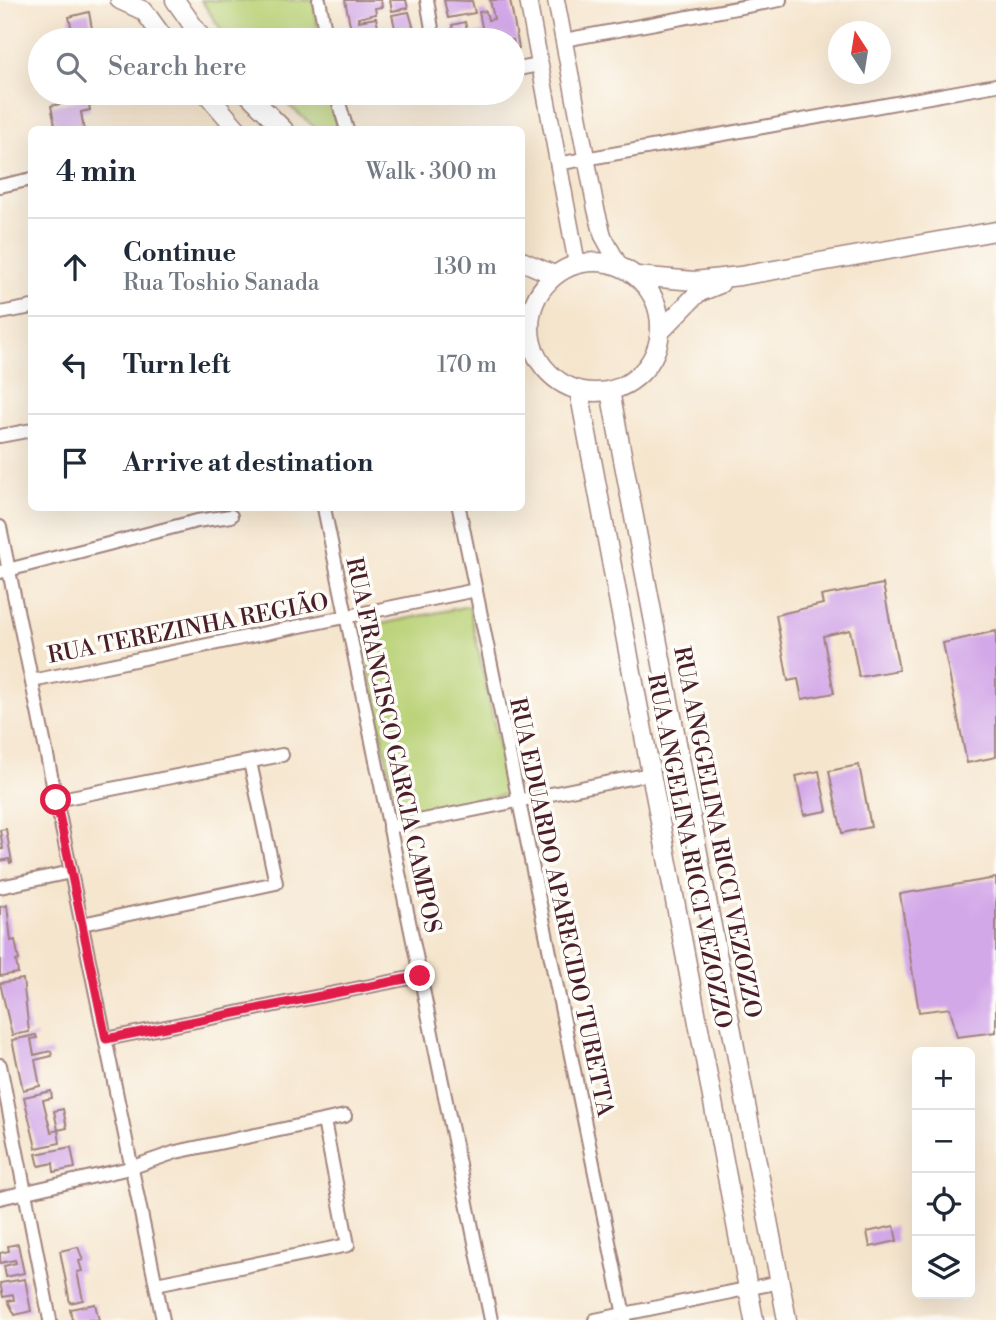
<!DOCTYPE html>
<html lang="en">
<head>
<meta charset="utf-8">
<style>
	body { margin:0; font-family:"Libre Bodoni",serif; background:#f2f2f3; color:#1f2937 }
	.controls { position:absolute; right:21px; bottom:21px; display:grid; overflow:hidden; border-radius:10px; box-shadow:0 7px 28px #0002 }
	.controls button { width:63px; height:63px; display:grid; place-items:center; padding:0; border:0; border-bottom:2px solid #e0e1e3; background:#fff; color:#1f2937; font:35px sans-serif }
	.compass { position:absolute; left:828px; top:21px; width:63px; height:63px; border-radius:50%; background:#fff; box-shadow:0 7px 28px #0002; rotate:348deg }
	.stop { position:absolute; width:21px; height:21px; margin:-16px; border:5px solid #e11d48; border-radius:50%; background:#fff }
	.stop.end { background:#e11d48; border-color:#fff; box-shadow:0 2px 7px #0008 }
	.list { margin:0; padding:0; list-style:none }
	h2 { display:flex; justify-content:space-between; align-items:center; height:91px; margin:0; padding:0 28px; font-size:30px }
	h2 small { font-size:23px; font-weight:400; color:#747a83 }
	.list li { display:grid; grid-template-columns:46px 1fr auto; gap:21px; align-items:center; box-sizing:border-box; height:98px; padding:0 28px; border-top:2px solid #e0e1e3 }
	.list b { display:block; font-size:26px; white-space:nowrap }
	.list p { margin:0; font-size:23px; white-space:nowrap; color:#747a83 }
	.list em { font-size:23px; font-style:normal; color:#747a83 }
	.icon { flex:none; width:38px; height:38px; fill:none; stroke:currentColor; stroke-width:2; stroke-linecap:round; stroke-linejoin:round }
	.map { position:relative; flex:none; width:996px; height:1320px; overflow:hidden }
	.search { position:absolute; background:#fff; box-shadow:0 7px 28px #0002; left:28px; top:28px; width:497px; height:77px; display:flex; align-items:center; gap:18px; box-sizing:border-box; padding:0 24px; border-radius:38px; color:#747a83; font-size:26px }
	.panel { position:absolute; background:#fff; box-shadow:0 7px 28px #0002; left:28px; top:126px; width:497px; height:385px; border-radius:10px }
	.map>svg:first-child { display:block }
	.green { fill:#b9d176; stroke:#827850; stroke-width:2 }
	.building { fill:#d3a8e8 }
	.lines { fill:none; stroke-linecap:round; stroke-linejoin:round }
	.minor-casing { stroke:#a0827c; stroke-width:16 }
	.tertiary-casing { stroke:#a0827c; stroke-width:19 }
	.secondary-casing { stroke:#a0827c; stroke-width:21 }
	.minor { stroke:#fff; stroke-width:12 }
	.tertiary { stroke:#fff; stroke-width:16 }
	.secondary { stroke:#fff; stroke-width:18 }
	.route { stroke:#e11d48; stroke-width:9 }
	.labels { text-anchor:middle; stroke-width:7; stroke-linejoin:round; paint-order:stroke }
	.street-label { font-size:23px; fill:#4a1f2b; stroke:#fdfcf7 }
</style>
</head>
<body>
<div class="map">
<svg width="996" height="1320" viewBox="0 0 996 1320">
	<rect width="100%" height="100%" fill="#fdfcf7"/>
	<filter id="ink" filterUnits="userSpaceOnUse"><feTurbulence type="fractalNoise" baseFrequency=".0143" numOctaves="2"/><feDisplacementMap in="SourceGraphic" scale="14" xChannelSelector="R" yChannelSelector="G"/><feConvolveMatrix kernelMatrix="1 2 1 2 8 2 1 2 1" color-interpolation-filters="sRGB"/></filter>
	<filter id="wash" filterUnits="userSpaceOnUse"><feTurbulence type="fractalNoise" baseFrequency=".00686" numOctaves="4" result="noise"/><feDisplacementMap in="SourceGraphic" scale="28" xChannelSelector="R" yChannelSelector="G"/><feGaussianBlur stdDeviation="1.57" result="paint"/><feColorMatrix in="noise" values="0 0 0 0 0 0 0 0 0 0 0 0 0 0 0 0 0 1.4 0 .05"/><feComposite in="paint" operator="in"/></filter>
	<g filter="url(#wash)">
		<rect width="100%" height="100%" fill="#f5e5cd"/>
		<!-- green -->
		<g class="green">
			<path d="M201,0H313L320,40H228Z"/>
			<path d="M274,93H330L337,128L317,129Z"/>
			<path d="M469,606L509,794L397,814L361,628Z"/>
		</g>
		<g id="blocks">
			<!-- building -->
			<g class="building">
				<path d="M345,0H381L382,7L375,8L376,14L358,18V21L376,18L378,27L373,28L374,34L363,39L402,29L395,28L392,15L409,12L417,40H353Z"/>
				<path d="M390,0H406L408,8L392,11Z"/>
				<path d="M444,0L472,1L475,13L448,18Z"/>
				<path d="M490,0H510L519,48L513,49V40H455L452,25L465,22L468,35L483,32L479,12L486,11L488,20L494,19Z"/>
				<path d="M89,12L94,40H74L69,17Z"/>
				<path d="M88,98L90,110L81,112L84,130H56L51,106Z"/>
				<path d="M883,584L899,670L859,677L850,630L823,636L834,693L802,699L798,679L788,681L776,615L823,604L821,596Z"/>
				<path d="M996,631V757L967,763L943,643Z"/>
				<path d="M859,765L871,827L842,833L829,771Z"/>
				<path d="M819,771L827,811L804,815L796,776Z"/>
				<path d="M6,829L12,862L10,863L9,859L0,861V849H3L0,830Z"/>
				<path d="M996,878V1032L957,1037L950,1008L919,1012L900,894Z"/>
				<path d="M7,905L11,941L15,940L19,960L16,961L18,973L0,976V907Z"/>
				<path d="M23,979L29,1032L12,1035L0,983Z"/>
				<path d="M36,1035L37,1038L31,1039L34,1055L51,1051L52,1056L35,1060L40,1086L23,1090L12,1040Z"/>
				<path d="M51,1091L52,1098L43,1100L51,1132L58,1130L60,1143L36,1148L24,1097Z"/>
				<path d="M63,1109L67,1128L58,1130L54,1111Z"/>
				<path d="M71,1147L75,1168L54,1172L53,1163L39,1166L36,1154Z"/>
				<path d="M894,1226L897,1241L870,1247L867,1232Z"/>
				<path d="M18,1244L24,1273L6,1277L4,1266L16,1263L15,1260L0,1263V1253L9,1251L8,1246Z"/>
				<path d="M78,1247L83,1260L79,1261L82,1271L77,1272L83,1300L70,1303L60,1251Z"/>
				<path d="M25,1279L31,1311L15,1315L8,1301L14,1300L13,1295L3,1297L0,1283Z"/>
				<path d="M95,1304L99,1320H72L70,1309Z"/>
			</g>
		</g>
	</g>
	<g filter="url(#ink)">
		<use href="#blocks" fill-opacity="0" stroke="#a0827c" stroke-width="2"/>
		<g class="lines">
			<defs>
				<g id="minor">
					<path d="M319,0L327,40"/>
					<path d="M427,0L434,40"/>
					<path d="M564,40L780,0"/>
					<path d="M513,70L539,65"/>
					<path d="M336,93L347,130"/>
					<path d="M337,97L366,93"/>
					<path d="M557,164L996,85"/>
					<path d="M0,186L32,179"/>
					<path d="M0,313L32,307"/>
					<path d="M0,436L32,430"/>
					<path d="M324,508L491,1320"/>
					<path d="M459,508L625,1320"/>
					<path d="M0,527L163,1320"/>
					<path d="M0,572L197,521L231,516"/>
					<path d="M32,681L476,590"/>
					<path d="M56,800L282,755"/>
					<path d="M389,827L650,774"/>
					<path d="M0,887L71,872"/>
					<path d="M82,924L276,883L250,762"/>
					<path d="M106,1039L420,976"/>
					<path d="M0,1065L50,1320"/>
					<path d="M0,1198L130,1168L176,1152L345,1116"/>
					<path d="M156,1284L348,1245L324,1121"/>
					<path d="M595,1320L780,1282"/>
				</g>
				<g id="tertiary">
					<path d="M528,0L577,264"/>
					<path d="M556,0L596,209L603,236L619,265"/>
				</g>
				<g id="secondary">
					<path d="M120,0L144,11L165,40"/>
					<path d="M175,0L203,40"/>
					<path d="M206,93L238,130"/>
					<path d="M247,93L284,130"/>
					<path d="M522,261L554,275"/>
					<circle cx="595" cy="327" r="65"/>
					<path d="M637,276L694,281L740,276L996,231"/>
					<path d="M661,331L698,293L720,284"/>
					<path d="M579,391L754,1320"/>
					<path d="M610,391L787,1320"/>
				</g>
			</defs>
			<!-- minor casing -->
			<use href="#minor" class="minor-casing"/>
			<!-- tertiary casing -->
			<use href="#tertiary" class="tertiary-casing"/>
			<!-- secondary casing -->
			<use href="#secondary" class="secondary-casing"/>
			<!-- minor -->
			<use href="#minor" class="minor"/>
			<!-- tertiary -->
			<use href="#tertiary" class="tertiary"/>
			<!-- secondary -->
			<use href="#secondary" class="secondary"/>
		</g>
	</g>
	<g class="lines" filter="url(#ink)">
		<!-- route -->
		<path class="route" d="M56,800L106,1039L420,976"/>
	</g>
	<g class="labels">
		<!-- street labels -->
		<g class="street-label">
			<text transform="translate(188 628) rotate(-11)" y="8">RUA TEREZINHA REGIÃO</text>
			<text transform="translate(394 745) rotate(78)" y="8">RUA FRANCISCO GARCIA CAMPOS</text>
			<text transform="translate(718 832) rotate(79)" y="8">RUA ANGGELINA RICCI VEZOZZO</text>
			<text transform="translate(690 851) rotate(79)" y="8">RUA ANGELINA RICCI VEZOZZO</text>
			<text transform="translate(562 907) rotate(78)" y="8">RUA EDUARDO APARECIDO TURETTA</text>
		</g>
	</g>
</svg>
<div class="controls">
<button>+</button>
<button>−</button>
<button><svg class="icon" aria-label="locate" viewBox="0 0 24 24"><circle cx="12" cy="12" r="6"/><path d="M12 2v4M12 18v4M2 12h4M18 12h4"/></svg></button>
<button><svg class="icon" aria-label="layers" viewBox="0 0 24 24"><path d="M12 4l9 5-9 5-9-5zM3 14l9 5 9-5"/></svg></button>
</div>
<svg class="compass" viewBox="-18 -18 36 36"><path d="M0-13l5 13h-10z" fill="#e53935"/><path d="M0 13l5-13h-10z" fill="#747a83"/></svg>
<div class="stop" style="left:56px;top:800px"></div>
<div class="stop end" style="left:420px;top:976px"></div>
<div class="search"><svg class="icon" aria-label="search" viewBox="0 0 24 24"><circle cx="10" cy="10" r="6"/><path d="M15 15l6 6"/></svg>Search here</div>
<section class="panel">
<h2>4 min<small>Walk · 300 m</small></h2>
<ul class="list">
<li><svg class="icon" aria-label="ahead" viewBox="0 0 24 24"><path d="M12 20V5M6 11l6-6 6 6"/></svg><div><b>Continue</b><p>Rua Toshio Sanada</p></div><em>130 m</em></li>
<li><svg class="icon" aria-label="left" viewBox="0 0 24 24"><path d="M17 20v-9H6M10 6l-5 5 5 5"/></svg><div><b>Turn left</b></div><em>170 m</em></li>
<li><svg class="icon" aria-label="arrive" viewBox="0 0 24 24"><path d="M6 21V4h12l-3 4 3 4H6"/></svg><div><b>Arrive at destination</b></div></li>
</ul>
</section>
</div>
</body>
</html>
